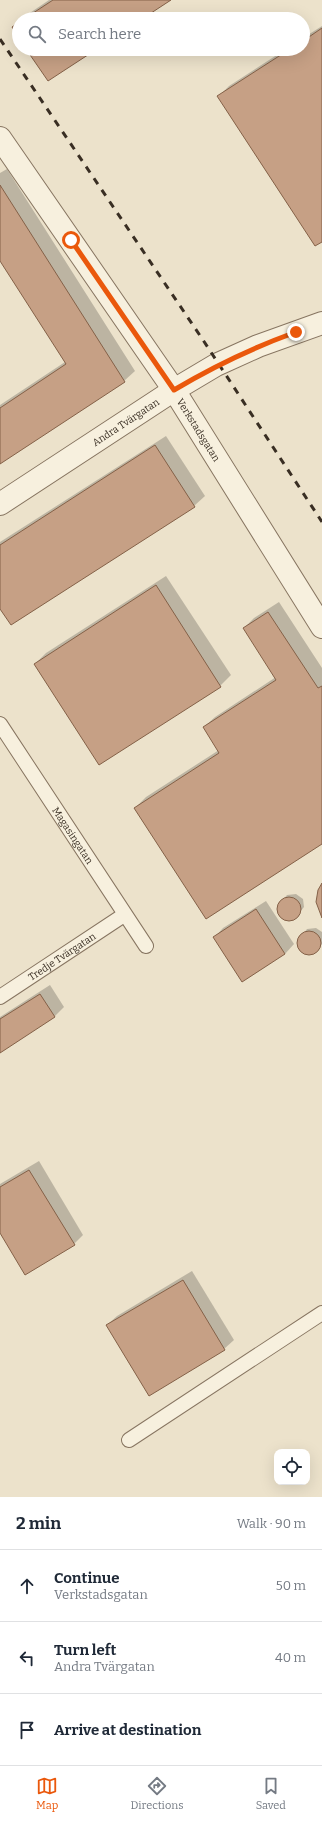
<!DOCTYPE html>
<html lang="en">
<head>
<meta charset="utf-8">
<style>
	body { margin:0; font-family:Bitter,serif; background:#f2f2f3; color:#1f2937 }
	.controls { position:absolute; right:12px; bottom:12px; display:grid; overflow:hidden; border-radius:8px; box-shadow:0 4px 16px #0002 }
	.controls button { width:36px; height:36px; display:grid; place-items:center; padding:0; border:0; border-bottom:1px solid #e0e1e3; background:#fff; color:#1f2937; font:20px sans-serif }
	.stop { position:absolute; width:12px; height:12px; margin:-9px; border:3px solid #ea580c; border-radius:50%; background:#fff }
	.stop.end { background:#ea580c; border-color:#fff; box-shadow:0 1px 4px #0008 }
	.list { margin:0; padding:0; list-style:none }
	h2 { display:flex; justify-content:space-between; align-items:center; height:52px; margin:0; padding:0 16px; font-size:17px }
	h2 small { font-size:13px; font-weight:400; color:#747a83 }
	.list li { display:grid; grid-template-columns:26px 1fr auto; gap:12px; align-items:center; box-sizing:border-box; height:72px; padding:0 16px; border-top:1px solid #e0e1e3 }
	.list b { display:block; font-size:15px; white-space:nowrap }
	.list p { margin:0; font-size:13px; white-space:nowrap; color:#747a83 }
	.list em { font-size:13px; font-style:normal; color:#747a83 }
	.icon { flex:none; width:22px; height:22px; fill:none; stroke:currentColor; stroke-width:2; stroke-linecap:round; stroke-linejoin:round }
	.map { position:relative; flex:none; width:322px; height:1497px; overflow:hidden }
	.search { position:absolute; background:#fff; box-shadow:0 4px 16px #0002; left:12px; right:12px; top:12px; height:44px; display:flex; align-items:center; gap:10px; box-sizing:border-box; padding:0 14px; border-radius:22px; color:#747a83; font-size:15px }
	.sheet { height:268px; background:#fff }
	nav { display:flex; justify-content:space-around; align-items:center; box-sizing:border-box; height:56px; border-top:1px solid #e0e1e3; background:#fff; font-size:11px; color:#747a83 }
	nav a { display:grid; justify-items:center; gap:2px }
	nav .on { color:#ea580c }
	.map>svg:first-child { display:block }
	.shadow { fill:#0003 }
	.building { fill:#c6a085; stroke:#846148 }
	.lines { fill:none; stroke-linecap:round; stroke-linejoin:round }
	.service-casing { stroke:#877561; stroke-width:16 }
	.minor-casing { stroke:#877561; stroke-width:24 }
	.service { stroke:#f7f0de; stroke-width:14 }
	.minor { stroke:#f7f0de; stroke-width:22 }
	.rail { stroke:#392e23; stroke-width:3; stroke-dasharray:7 7; stroke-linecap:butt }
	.route { stroke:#ea580c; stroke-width:5 }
	.labels { text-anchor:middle; stroke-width:4; stroke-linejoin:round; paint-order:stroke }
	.street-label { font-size:10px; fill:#392e23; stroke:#f4ecda }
</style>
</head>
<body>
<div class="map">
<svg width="322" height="1497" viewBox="0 0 322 1497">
	<rect width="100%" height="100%" fill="#ece2cb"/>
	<!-- shadow -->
	<g class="shadow">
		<path d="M49,0H169L140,19H21Z"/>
		<path d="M322,26V240L219,96L229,86L286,49H303V38Z"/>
		<path d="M7,169L135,371L124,381L0,463V405L65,362L0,259V173Z"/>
		<path d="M166,436L205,496L194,506L0,607V542Z"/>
		<path d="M166,576L231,675L220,686L35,664L46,653Z"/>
		<path d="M279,602L322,668V843L135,808L146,797L219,750L204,727L215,717L276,677L244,628L254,618Z"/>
		<path d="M296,894L303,899L304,907L295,918L286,920L279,915L278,906L287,895Z"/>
		<path d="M266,901L294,944L285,954L214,938L223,928Z"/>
		<path d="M316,928L322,932V944L315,953L306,954L299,949L298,941L307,929Z"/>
		<path d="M50,985L64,1007L55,1016L0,1051V1017Z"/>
		<path d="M39,1161L83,1235L74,1244L0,1231V1184Z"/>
		<path d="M192,1271L234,1340L224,1349L107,1325L117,1316Z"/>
	</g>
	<!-- building -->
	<g class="building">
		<path d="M53,0H171L142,19H24Z"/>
		<path d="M19,22V38L12,27Z"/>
		<path d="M322,28V242L315,246L217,96L290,49H303V41Z"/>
		<path d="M26,49H97L48,81Z"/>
		<path d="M0,185L125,382L0,464V408L66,364L0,261Z"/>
		<path d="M155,445L195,507L11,625L0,609V545Z"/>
		<path d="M156,585L221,687L99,765L34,664Z"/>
		<path d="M268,612L318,688L322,686V844L206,919L134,808L219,753L203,727L276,680L243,628Z"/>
		<path d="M322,883V918L316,902L318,890Z"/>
		<circle cx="289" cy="909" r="12"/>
		<path d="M256,909L285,954L242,982L213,937Z"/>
		<circle cx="309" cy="943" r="12"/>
		<path d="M40,994L55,1017L0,1053V1019Z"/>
		<path d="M29,1170L75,1245L25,1275L0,1233V1187Z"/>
		<path d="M183,1280L225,1350L149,1396L106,1325Z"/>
	</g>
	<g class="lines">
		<defs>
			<g id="service">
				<path id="s1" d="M0,724L146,946"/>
				<path id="s2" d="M0,997L124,915"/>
				<path d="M129,1440L322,1313"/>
			</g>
			<g id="minor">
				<path id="s3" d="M0,138L174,390L322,627"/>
				<path id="s4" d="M0,504L174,390L216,365L258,346L322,323"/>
			</g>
		</defs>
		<!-- service casing -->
		<use href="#service" class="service-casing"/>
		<!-- minor casing -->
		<use href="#minor" class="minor-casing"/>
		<!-- service -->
		<use href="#service" class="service"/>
		<!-- minor -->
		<use href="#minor" class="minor"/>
		<!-- rail -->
		<path class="rail" d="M0,39L203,340L322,522"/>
	</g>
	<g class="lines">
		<!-- route -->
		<path class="route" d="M71,240L174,390C214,366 252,348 296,332"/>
	</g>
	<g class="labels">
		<!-- street labels -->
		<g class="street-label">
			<text dy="4" stroke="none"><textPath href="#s4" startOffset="150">Andra Tvärgatan</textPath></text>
			<text dy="4" stroke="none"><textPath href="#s3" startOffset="353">Verkstadsgatan</textPath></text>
			<text dy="4" stroke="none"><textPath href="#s1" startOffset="133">Magasingatan</textPath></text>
			<text dy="4" stroke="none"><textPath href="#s2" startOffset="74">Tredje Tvärgatan</textPath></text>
		</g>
	</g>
</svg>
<div class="controls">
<button><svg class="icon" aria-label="locate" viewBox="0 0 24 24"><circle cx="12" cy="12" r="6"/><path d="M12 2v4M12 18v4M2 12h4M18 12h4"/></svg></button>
</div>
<div class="stop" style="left:71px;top:240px"></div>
<div class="stop end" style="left:296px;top:332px"></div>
<div class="search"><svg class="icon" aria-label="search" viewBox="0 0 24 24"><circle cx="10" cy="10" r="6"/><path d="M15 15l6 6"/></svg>Search here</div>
</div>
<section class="sheet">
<h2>2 min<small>Walk · 90 m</small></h2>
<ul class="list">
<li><svg class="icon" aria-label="ahead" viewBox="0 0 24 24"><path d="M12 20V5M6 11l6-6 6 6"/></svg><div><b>Continue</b><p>Verkstadsgatan</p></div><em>50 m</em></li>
<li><svg class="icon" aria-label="left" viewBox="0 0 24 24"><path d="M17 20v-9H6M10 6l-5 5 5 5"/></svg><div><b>Turn left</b><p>Andra Tvärgatan</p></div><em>40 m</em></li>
<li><svg class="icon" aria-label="arrive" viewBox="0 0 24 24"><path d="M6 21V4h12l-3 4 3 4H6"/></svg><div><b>Arrive at destination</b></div></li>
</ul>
</section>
<nav>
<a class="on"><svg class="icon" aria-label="map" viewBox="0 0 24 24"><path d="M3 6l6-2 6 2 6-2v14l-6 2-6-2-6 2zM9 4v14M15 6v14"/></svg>Map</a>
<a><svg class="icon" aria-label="directions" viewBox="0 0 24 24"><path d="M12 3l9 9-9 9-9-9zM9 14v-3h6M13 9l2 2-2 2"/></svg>Directions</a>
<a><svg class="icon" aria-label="saved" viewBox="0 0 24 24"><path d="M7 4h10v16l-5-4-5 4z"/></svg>Saved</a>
</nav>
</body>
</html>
